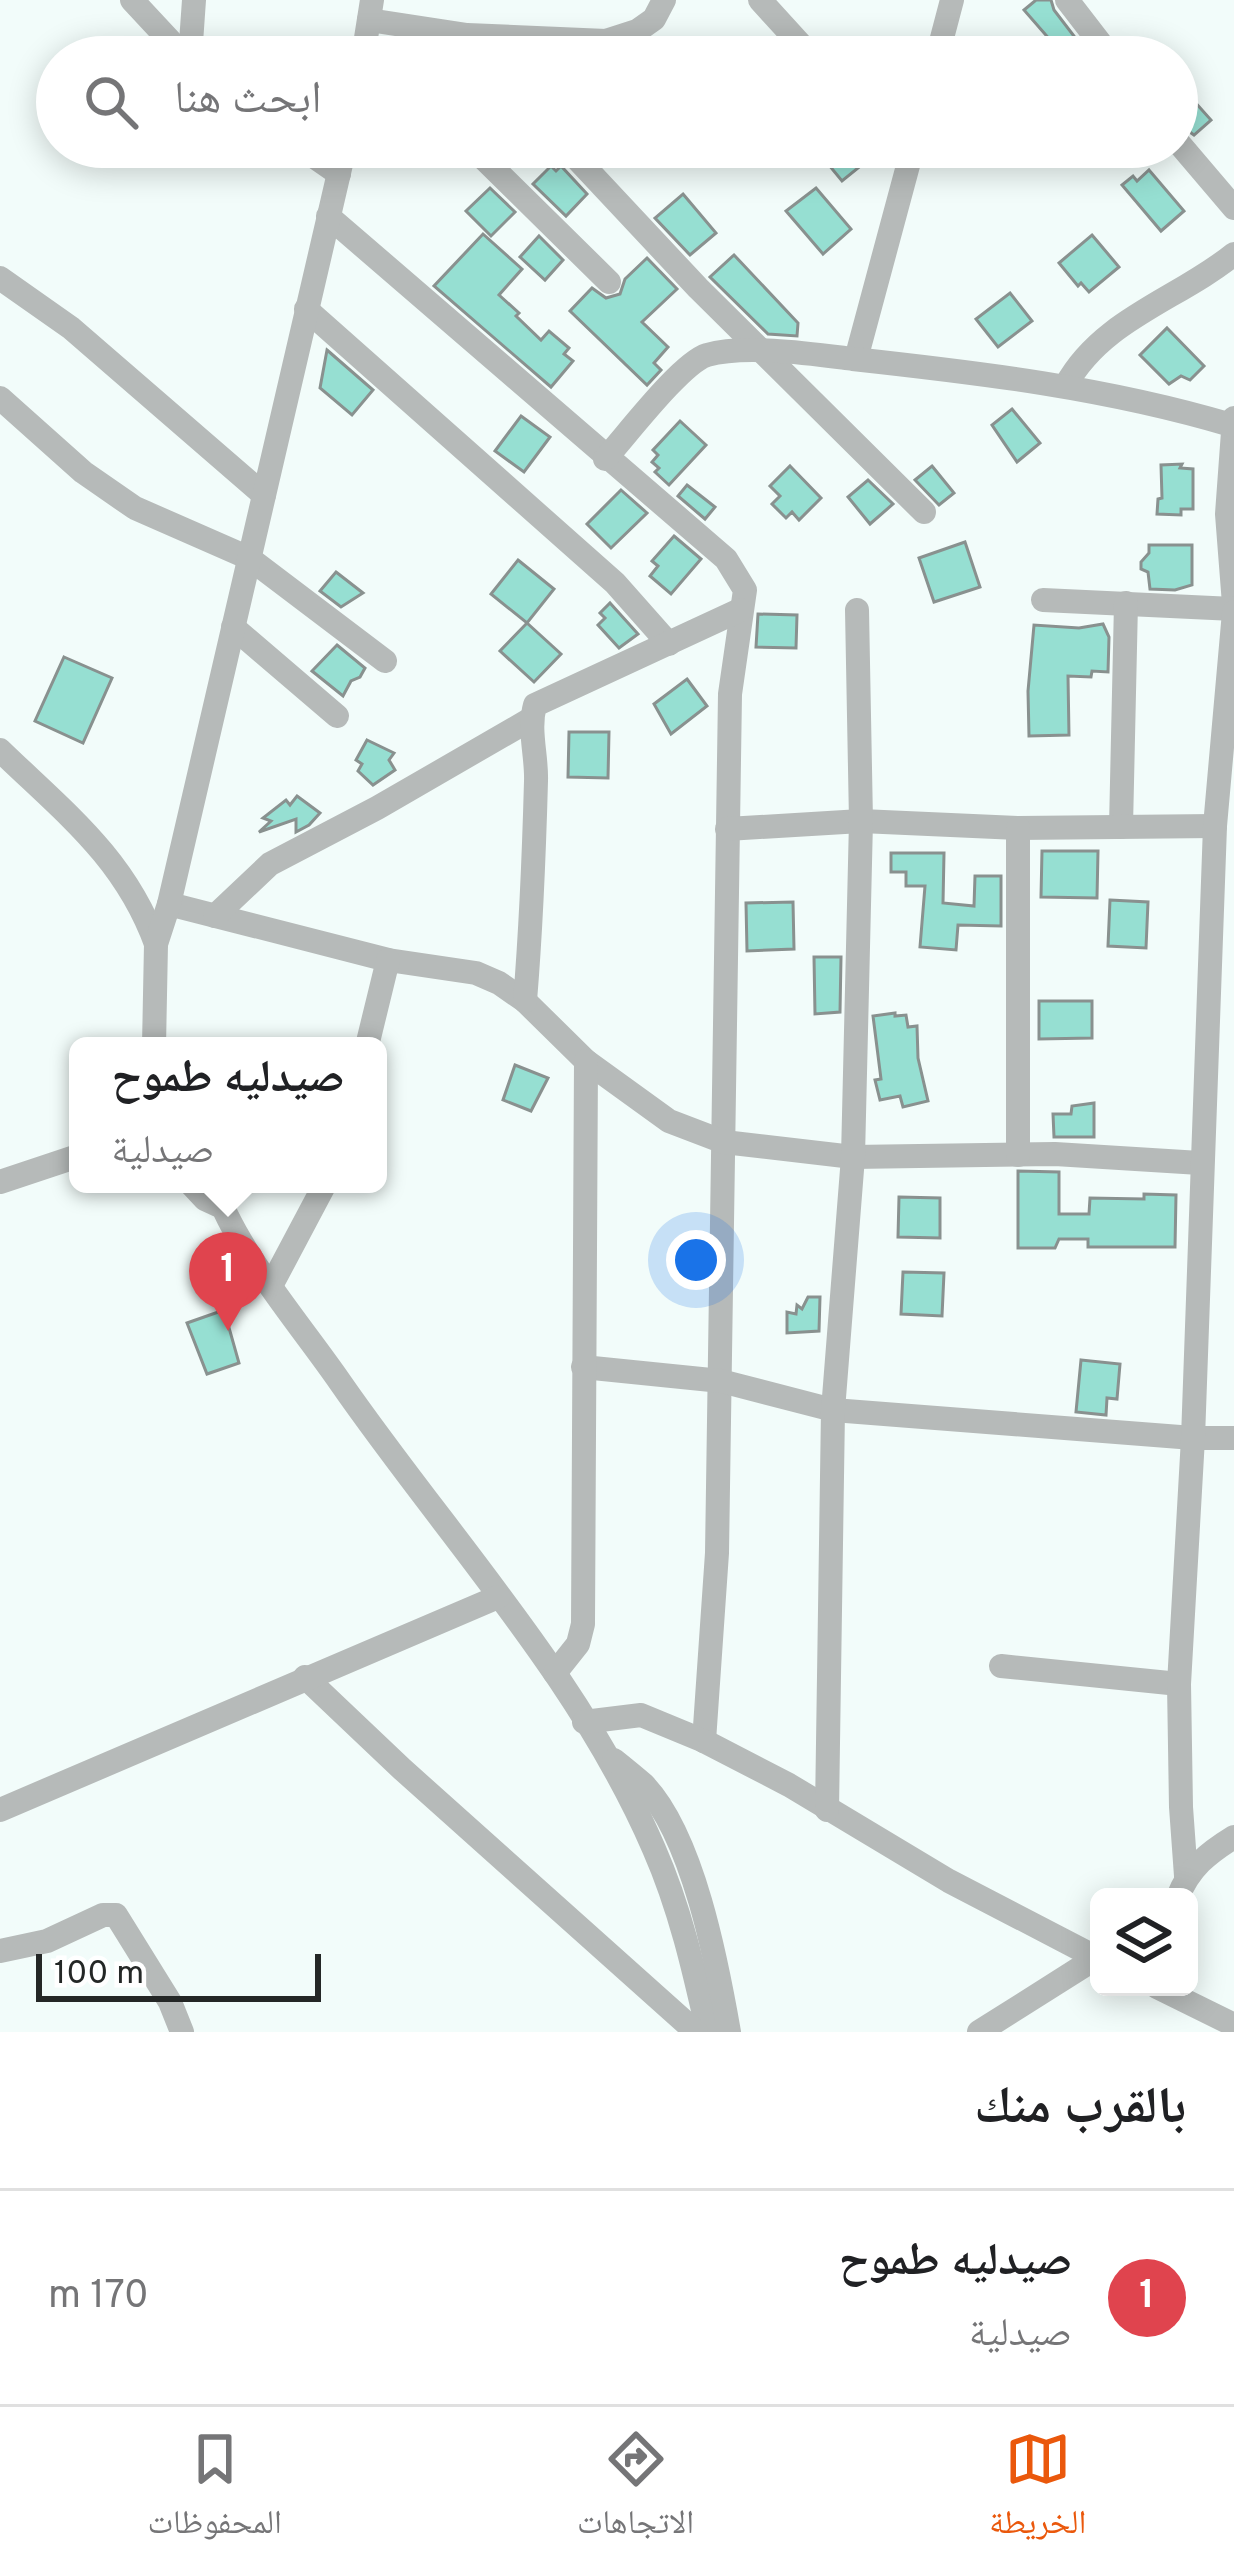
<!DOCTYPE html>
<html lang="ar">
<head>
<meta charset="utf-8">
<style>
	body { margin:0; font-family:Overpass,"Noto Naskh Arabic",sans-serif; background:#f6f6f6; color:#202124; direction:rtl }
	.controls { position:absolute; right:36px; bottom:36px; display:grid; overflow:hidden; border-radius:18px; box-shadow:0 6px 30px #0003 }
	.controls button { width:108px; height:108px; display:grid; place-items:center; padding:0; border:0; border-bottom:3px solid #e0e0e0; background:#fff; color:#202124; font:60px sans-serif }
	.scale { position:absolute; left:36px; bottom:30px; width:285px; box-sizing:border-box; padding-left:12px; border:6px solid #242726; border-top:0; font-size:33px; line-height:42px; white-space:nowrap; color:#242726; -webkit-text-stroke:9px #fff; paint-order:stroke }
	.you { position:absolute; left:696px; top:1260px; width:42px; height:42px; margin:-30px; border:9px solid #fff; border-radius:50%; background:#1a73e8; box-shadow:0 0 0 18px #1a73e833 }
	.badge { display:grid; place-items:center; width:78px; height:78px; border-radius:50%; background:#ea580c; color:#fff; font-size:39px; font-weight:700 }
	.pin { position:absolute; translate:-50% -99px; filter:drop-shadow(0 3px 6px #0008) }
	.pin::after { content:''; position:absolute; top:63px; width:42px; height:36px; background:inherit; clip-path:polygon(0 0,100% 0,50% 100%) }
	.popup { position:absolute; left:69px; top:1037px; width:318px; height:156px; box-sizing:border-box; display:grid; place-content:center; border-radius:18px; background:#fff; filter:drop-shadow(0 3px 9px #0005); font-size:39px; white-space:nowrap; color:#757577 }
	.popup b { font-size:45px; color:#202124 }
	.popup::after { content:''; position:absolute; left:50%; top:100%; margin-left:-24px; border:24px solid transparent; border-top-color:#fff }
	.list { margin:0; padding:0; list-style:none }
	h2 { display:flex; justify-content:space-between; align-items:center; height:156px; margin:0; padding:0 48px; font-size:51px }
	h2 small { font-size:39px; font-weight:400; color:#757577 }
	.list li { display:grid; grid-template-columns:78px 1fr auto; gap:36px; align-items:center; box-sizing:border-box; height:216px; padding:0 48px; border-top:3px solid #e0e0e0 }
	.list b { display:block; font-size:45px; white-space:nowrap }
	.list p { margin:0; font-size:39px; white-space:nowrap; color:#757577 }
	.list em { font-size:39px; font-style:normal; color:#757577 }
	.icon { flex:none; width:66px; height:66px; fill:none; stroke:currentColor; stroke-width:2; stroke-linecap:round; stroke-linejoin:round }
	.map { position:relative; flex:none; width:1234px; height:2032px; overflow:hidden; direction:ltr }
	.search { position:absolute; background:#fff; box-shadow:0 6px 30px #0003; left:36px; right:36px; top:36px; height:132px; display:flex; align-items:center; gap:30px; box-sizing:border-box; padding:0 42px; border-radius:66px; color:#757577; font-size:45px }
	.sheet { height:372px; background:#fff }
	nav { display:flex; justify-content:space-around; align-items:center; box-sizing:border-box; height:168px; border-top:3px solid #e0e0e0; background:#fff; font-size:33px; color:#757577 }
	nav a { display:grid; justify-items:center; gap:6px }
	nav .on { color:#ea580c }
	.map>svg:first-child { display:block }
	.building { fill:#96dfd2; stroke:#89918f; stroke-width:3 }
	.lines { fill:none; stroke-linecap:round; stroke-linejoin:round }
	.minor { stroke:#b6bab9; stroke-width:24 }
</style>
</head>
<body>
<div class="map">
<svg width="1234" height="2032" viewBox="0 0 1234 2032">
	<rect width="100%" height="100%" fill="#f2fcfa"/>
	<!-- building -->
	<g class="building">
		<path d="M1036,0H1051L1054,10L1090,57H1065L1024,10Z"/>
		<path d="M1177,82L1211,120L1194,135L1177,123Z"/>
		<path d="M820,147H884L842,181L824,159L828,156Z"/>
		<path d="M551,166L556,171L561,166L587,194L566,216L533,184Z"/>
		<path d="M1149,170L1184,211L1161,231L1122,185L1133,176L1137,181Z"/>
		<path d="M490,188L515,212L491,236L466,211Z"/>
		<path d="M816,188L851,229L823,254L786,211Z"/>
		<path d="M683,194L716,233L690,255L655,218Z"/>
		<path d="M483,234L522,269L499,295L519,313L516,316L541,340L549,331L569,348L564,354L573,361L551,387L434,286Z"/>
		<path d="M1092,235L1119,267L1089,292L1081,283L1078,286L1059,263Z"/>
		<path d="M539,236L563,260L545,280L520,257Z"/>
		<path d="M734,255L798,323L797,336L768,334L710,277Z"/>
		<path d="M647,258L677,289L642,322L668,347L654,363L661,370L647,385L570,311L592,288L606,298L620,294L625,279Z"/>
		<path d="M1010,293L1032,321L998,347L976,319Z"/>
		<path d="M1167,328L1204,366L1190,380L1181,376L1169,384L1140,355Z"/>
		<path d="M327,350L373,390L352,415L320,388Z"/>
		<path d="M1012,409L1040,443L1017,462L992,425Z"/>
		<path d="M521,416L550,437L524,472L495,451Z"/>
		<path d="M680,421L706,445L669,485L655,472L659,468L652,462L658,455L653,450Z"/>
		<path d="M1182,464L1180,468L1193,469V509H1181V515L1157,514L1158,499L1162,498L1161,465Z"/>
		<path d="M790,466L821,498L799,520L792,512L786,518L772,504L780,496L770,486Z"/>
		<path d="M932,466L954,493L939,505L915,480Z"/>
		<path d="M868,480L893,504L870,524L848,497Z"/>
		<path d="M687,485L715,507L705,519L678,496Z"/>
		<path d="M621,490L647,513L611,548L587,524Z"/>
		<path d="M674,536L701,559L671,594L650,576L658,566L652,561Z"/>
		<path d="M965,542L980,587L934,602L919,558Z"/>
		<path d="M1149,545H1192V585L1175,590L1150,589L1148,572L1141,569V562L1149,553Z"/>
		<path d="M518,560L554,589L527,623L491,594Z"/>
		<path d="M336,572L363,593L341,607L320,591Z"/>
		<path d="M610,603L638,634L619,648L598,625L605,618L600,613Z"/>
		<path d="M758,614L797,615L796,648L756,647Z"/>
		<path d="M527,623L561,654L534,682L500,651Z"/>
		<path d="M1103,624L1109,637L1108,672L1092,671L1091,677L1068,676L1069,735L1029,736L1028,691L1034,625L1079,628Z"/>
		<path d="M337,645L365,668L360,677L351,681L343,696L312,671Z"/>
		<path d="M64,657L112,678L83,743L35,721Z"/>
		<path d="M687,679L707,706L671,734L654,704Z"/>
		<path d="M569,732H609L608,778L568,777Z"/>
		<path d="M367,740L394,753L389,760L395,770L373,785L358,771L362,764L356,760Z"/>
		<path d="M297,796L320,813L309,825L296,832V819L259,832L271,821L263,818L286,800L290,805Z"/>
		<path d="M1042,851H1098L1097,898L1041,897Z"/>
		<path d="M891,853H944L943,903L974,906L975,876H1001V926L958,925L956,950L920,947L925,886H906V872H891Z"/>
		<path d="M1110,900L1148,902L1146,948L1108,946Z"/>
		<path d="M793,902L794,949L747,951L746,903Z"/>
		<path d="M814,957H841L840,1012L815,1014Z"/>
		<path d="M1039,1001H1092V1038L1039,1039Z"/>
		<path d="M895,1013V1016L906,1015L908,1027L917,1026L918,1058L928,1101L903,1107L900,1096L880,1100L875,1080L881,1079L873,1016Z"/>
		<path d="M515,1065L548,1078L531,1111L503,1100Z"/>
		<path d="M1094,1103V1137H1054L1053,1114H1071L1072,1106Z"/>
		<path d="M1018,1171L1059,1172V1214H1089L1090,1198L1144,1199V1194L1176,1195L1175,1247H1088V1239H1059L1055,1248H1018Z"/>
		<path d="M899,1197L940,1198V1238L898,1237Z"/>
		<path d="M903,1272L944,1273L942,1316L901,1314Z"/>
		<path d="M808,1297H820L819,1331L787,1333V1312L796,1314L797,1305L802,1309Z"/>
		<path d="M224,1310L239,1363L207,1374L187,1323Z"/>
		<path d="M1081,1360L1120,1364L1117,1399L1107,1398L1106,1415L1076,1412Z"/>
	</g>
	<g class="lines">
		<!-- minor -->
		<g class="minor">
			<path d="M132,0L185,57"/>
			<path d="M760,0L812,57"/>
			<path d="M1067,0L1111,57"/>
			<path d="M369,20L467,35L606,41L637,31L654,19L664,0"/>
			<path d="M190,57L194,0"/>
			<path d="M363,57L372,0"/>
			<path d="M937,57L952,0"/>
			<path d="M1177,141L1234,208"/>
			<path d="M300,147L339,174"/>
			<path d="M472,147L609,282"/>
			<path d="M566,147L698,288L924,512"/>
			<path d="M328,216L726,559L745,590L730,694L717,1553L704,1741"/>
			<path d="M0,278L71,328L264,495"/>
			<path d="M306,309L615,583L669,644"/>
			<path d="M856,359L913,147"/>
			<path d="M1066,385C1102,319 1179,299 1234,254"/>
			<path d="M0,398L83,472L135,508L249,558L385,661"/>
			<path d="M1234,418L1227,514L1234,604"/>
			<path d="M605,459C626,436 681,363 707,355C746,344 813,354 853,359C981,373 1107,388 1231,425"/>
			<path d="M1043,600L1234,609"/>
			<path d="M233,627L337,716"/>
			<path d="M0,750C64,812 125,858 156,944"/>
			<path d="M1121,827L1126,603"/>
			<path d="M727,829L861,821L1018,828L1215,826"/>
			<path d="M169,904L388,960L476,973L499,983L525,1001L586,1061L669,1121L724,1142L853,1157L1055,1154L1200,1163"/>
			<path d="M215,916L270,864L377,808L531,719"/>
			<path d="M525,1001C531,928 534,855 536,781C537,756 528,730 535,705L740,610"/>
			<path d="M154,1046L156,944L169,904L345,147"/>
			<path d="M367,1046L388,960"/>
			<path d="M1018,1155V828"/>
			<path d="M0,1182L78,1156"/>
			<path d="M191,1184L205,1199L218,1205"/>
			<path d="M214,1184C234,1248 300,1324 340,1382C446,1535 580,1677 654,1849C680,1908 694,1970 708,2032"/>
			<path d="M272,1284L325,1184"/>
			<path d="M583,1367L721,1381L833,1410L1193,1438H1234"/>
			<path d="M1001,1666L1179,1684"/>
			<path d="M555,1673L578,1644L583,1624L586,1061"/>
			<path d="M305,1677L402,1769L696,2032"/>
			<path d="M584,1722L641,1715L704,1741L789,1785L949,1881L1099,1959"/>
			<path d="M614,1760C624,1768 634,1776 643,1784C693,1835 717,1963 729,2032"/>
			<path d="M0,1810L498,1597"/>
			<path d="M827,1810L833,1410L853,1157L861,821L857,610"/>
			<path d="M1186,1876L1181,1807L1179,1684L1193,1438L1215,826L1234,612"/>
			<path d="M1178,1897C1189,1868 1208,1853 1234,1837"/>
			<path d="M0,1951L47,1941L103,1915H116L170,2002L182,2032"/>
			<path d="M1157,1987L1234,2025"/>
			<path d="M979,2032L1096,1958"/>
		</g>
	</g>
</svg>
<div class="controls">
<button><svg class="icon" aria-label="layers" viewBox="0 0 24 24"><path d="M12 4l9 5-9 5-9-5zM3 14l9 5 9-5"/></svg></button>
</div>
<div class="scale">100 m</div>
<div class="you"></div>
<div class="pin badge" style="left:228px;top:1331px;background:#e0444e">1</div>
<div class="popup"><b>صيدليه طموح</b>صيدلية</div>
<div class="search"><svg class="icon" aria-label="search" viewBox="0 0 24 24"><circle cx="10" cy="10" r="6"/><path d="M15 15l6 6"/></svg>ابحث هنا</div>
</div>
<section class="sheet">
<h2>بالقرب منك<small></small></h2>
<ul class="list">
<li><span class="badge" style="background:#e0444e">1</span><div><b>صيدليه طموح</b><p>صيدلية</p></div><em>170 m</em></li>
</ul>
</section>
<nav>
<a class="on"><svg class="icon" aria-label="map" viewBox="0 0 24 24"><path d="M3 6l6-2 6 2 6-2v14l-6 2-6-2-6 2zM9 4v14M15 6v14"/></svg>الخريطة</a>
<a><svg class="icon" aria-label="directions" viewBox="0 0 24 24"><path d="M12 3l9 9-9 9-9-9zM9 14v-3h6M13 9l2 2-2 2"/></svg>الاتجاهات</a>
<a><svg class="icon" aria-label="saved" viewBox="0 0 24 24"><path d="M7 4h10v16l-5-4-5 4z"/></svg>المحفوظات</a>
</nav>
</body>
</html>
